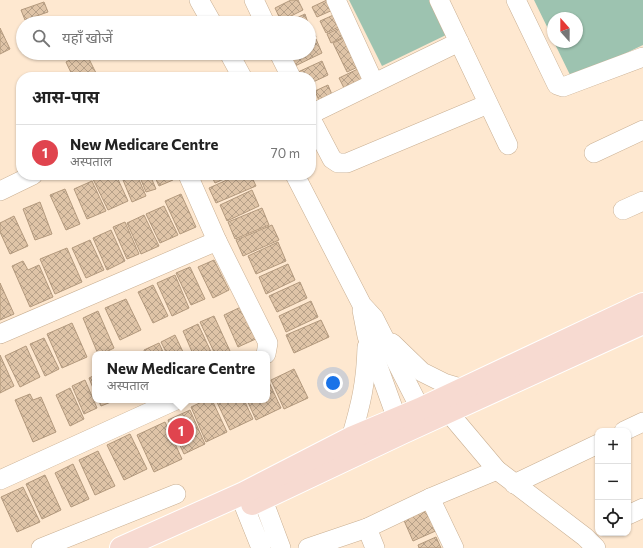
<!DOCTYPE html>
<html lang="hi">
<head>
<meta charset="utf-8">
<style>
	body { margin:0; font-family:Commissioner,"Noto Sans Devanagari",sans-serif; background:#f2f2f2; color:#222 }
	.controls { position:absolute; right:12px; bottom:12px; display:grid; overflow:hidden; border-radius:8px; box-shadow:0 1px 3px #0004 }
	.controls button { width:36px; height:36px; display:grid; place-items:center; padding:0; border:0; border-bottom:1px solid #e0e0e0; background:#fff; color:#222; font:20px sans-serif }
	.compass { position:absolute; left:547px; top:12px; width:36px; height:36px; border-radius:50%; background:#fff; box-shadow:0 1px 3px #0004; rotate:339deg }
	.you { position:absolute; left:333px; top:383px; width:14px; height:14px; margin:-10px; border:3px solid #fff; border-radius:50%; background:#1a73e8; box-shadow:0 0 0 6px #1a73e833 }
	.badge { display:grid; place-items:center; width:26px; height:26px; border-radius:50%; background:#111827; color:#fff; font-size:13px; font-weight:700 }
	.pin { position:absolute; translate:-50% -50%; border:2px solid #fff; box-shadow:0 1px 4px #0006 }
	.popup { position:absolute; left:92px; top:351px; width:178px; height:52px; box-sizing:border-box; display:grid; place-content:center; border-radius:8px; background:#fff; filter:drop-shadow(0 1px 3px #0005); font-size:13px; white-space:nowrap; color:#767676 }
	.popup b { font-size:15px; color:#222 }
	.popup::after { content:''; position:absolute; left:50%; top:100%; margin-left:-8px; border:8px solid transparent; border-top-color:#fff }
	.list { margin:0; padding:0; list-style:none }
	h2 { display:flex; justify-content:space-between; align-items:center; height:52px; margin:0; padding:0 16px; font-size:17px }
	h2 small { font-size:13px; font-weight:400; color:#767676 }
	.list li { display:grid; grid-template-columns:26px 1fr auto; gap:12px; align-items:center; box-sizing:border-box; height:56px; padding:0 16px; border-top:1px solid #e0e0e0 }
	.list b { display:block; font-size:15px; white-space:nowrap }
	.list p { margin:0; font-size:13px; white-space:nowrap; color:#767676 }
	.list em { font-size:13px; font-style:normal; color:#767676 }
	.icon { flex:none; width:22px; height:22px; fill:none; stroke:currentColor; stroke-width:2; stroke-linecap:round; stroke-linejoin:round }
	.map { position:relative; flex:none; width:643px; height:548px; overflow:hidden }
	.search { position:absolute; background:#fff; box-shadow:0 1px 3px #0004; left:16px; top:16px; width:300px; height:44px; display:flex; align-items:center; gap:10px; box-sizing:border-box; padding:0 14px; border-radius:22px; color:#767676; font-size:15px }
	.panel { position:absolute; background:#fff; box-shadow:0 1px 3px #0004; left:16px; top:72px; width:300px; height:108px; border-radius:16px }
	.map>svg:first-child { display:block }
	.green { fill:#9dc3b0 }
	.building { fill:url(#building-cross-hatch); stroke:#b3997d }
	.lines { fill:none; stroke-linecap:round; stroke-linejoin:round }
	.minor-casing { stroke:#c9af92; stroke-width:20 }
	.major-casing { stroke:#fff; stroke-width:24 }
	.minor { stroke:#fff; stroke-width:19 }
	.major { stroke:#f7dad1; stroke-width:22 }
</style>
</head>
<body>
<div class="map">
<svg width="643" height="548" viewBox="0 0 643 548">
	<defs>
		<pattern id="building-cross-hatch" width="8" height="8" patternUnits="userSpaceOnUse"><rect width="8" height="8" fill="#dfc4a7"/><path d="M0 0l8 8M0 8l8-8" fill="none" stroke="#b6a088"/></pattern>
	</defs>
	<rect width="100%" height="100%" fill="#fee8d0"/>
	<!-- green -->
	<g class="green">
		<path d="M349,0H429L446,35L382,66Z"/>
		<path d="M534,0H643V45L572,79L554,42H577V18H553V39Z"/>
	</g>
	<!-- building -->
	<g class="building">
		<path d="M291,0H298L303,10L281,21L275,8Z"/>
		<path d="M327,0L335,9L317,17L312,7Z"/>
		<path d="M44,2L48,12L25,20L21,10Z"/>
		<path d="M338,13L343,25L326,33L320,21Z"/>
		<path d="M305,14L308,23H285Z"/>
		<path d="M310,25L316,37L309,41V26Z"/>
		<path d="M344,26L348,35L331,43L327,34Z"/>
		<path d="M0,28L10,49L0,54Z"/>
		<path d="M348,36L362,65L347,72L333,43Z"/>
		<path d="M316,39L322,53L295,66L289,53H309V43Z"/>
		<path d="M83,53H86L98,77H73L66,62Z"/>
		<path d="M322,61L328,75L311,83V77H300L298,72Z"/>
		<path d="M362,67L368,80L345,90L339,78Z"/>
		<path d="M328,85L333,97L320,103L315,91Z"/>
		<path d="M103,175H116L128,201L108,210L93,179Z"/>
		<path d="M121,175H137L146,196L132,202Z"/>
		<path d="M139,175H150L156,189L146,192Z"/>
		<path d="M154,175H170L173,180L159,186Z"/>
		<path d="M211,175H233L215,183Z"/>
		<path d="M238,175H251L256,186L216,203L209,188Z"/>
		<path d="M92,181L106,211L87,219L74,189Z"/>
		<path d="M65,189L80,224L66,230L50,195Z"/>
		<path d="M252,190L259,206L227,221L220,205Z"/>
		<path d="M181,194L196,227L180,234L165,201Z"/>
		<path d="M40,202L52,234L35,240L23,209Z"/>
		<path d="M164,206L178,235L160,243L146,214Z"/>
		<path d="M262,208L269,225L235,239L228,222Z"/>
		<path d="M144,215L159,246L141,254L127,223Z"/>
		<path d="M14,216L28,246L10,254L0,232V223Z"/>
		<path d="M125,222L139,254L127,259L113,227Z"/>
		<path d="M272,225L279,240L243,256L236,240Z"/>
		<path d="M111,230L125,261L107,270L93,238Z"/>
		<path d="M90,240L104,270L86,278L72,248Z"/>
		<path d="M278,242L286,261L256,274L248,256Z"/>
		<path d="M67,248L82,282L55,294L40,259Z"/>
		<path d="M214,260L229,290L213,298L198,267Z"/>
		<path d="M23,261L28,270L39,265L53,297L30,307L12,266Z"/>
		<path d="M288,264L295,280L266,294L259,277Z"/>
		<path d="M190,267L205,299L191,305L176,273Z"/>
		<path d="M175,275L189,308L172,316L157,283Z"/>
		<path d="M300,282L307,298L277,312L269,296Z"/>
		<path d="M0,283L14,314L0,320Z"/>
		<path d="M153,285L168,316L153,323L138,292Z"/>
		<path d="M126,299L141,330L120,340L105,308Z"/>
		<path d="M311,301L318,317L286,332L279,316Z"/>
		<path d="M243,306L258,338L238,347L224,315Z"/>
		<path d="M98,311L114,348L102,354H98L83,318Z"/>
		<path d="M214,316L230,351L222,354H215L200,322Z"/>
		<path d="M321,320L329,337L294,353L286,335Z"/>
		<path d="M72,323L87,357L62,368L47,334Z"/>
		<path d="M198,324L212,354H193L183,331Z"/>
		<path d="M175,335L184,354H167L161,342Z"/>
		<path d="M44,338L59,369L45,376L30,344Z"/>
		<path d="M159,343L164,354H145L144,350Z"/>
		<path d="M26,346L40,377L20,387L5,356Z"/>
		<path d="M0,355L14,386L0,393Z"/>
		<path d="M294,369L308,398L284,409L271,380Z"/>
		<path d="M95,375V393L89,378Z"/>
		<path d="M267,378L281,408L256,420L247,400H267Z"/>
		<path d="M85,380L97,408L84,414L72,386Z"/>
		<path d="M70,388L84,419L70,426L56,395Z"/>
		<path d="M30,394L33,400L41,397L56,432L33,442L15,400Z"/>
		<path d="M98,400H116L101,406Z"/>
		<path d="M206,400H212L227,432L206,442L191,407Z"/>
		<path d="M216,400H244L253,419L230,430Z"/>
		<path d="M190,410L205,444L184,454L168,420Z"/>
		<path d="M165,422L182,459L154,472L137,435Z"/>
		<path d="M130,434L147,469L124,480L107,445Z"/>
		<path d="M98,451L115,486L95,495L79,460Z"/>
		<path d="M73,464L89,499L71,507L55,473Z"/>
		<path d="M45,475L61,510L42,519L26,484Z"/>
		<path d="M23,487L40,522L17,532L1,497Z"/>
		<path d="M429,505L440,529L413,541L402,516Z"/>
		<path d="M436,537L441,548H419L418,545Z"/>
	</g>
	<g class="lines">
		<defs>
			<g id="minor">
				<path d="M199,0L212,23"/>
				<path d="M254,0L265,23"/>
				<path d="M336,0L374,83"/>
				<path d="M439,0L508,145"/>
				<path d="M516,0L557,85L563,87L643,57"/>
				<path d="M229,53L242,77"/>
				<path d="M279,53L291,77"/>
				<path d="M311,114L459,42"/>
				<path d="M311,119L332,159L338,163H347L488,104"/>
				<path d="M594,153L643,130"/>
				<path d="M188,175L217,241L268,343L266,354"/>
				<path d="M295,175L362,305L374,318L427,422"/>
				<path d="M0,191L33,175"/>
				<path d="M623,210L643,201"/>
				<path d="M362,310L367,336L402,433"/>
				<path d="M0,334L217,241"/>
				<path d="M392,343L422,372L444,383L464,389"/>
				<path d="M449,413L497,470L585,537L596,548"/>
				<path d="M624,431L643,422"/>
				<path d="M351,438C361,404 366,383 367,347"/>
				<path d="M0,480L176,400"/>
				<path d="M514,484L598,444"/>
				<path d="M430,498L454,548"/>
				<path d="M628,515L643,508"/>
				<path d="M367,528L375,548"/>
				<path d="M41,548L176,494"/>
				<path d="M261,548L245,508L248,491L263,500L281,548"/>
				<path d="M308,548L367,528L430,498L497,470"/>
			</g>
			<g id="major">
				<path d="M252,504L402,433L643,323"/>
				<path d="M121,548L244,493L351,438L420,409L643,304"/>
			</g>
		</defs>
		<!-- minor casing -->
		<use href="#minor" class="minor-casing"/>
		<!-- major casing -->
		<use href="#major" class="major-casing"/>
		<!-- minor -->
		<use href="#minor" class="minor"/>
		<!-- major -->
		<use href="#major" class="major"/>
	</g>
</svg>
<div class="controls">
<button>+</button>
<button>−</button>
<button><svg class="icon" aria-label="locate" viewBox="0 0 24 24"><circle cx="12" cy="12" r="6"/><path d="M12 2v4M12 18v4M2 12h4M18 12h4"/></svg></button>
</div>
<svg class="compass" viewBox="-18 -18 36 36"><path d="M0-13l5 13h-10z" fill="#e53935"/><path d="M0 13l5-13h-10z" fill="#767676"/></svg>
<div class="you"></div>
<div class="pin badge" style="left:181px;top:431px;background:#e0444e">1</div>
<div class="popup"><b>New Medicare Centre</b>अस्पताल</div>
<div class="search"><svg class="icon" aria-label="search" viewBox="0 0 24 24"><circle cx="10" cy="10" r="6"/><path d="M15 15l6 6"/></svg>यहाँ खोजें</div>
<section class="panel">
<h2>आस-पास<small></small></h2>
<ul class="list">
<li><span class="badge" style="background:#e0444e">1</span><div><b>New Medicare Centre</b><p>अस्पताल</p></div><em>70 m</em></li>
</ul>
</section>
</div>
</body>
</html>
